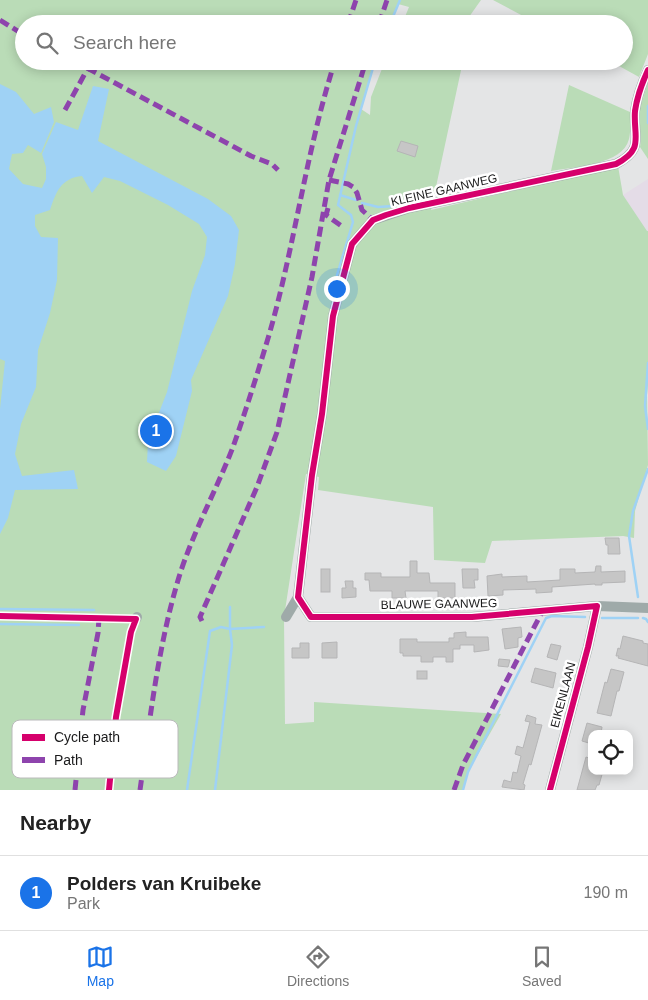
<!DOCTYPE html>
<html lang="en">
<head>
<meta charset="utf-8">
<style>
	body { margin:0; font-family:Arial,sans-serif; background:#f2f2f2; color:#222 }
	.controls { position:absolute; right:15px; bottom:15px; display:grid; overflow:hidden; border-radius:10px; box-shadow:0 2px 12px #0003 }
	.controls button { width:45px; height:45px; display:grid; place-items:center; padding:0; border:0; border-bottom:1px solid #e0e0e0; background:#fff; color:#222; font:25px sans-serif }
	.you { position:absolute; left:336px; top:288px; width:18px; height:18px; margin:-12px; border:4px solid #fff; border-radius:50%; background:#1a73e8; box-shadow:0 0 0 8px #1a73e833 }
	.badge { display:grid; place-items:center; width:32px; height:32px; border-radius:50%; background:#1a73e8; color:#fff; font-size:16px; font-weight:700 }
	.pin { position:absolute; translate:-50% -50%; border:2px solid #fff; box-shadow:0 1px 5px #0006 }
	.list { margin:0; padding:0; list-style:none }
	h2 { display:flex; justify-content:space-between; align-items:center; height:65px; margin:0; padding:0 20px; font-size:21px }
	h2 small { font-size:16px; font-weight:400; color:#767676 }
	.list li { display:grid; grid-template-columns:32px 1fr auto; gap:15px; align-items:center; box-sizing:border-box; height:75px; padding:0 20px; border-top:1px solid #e0e0e0 }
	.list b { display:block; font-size:19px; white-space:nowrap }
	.list p { margin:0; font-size:16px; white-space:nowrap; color:#767676 }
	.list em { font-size:16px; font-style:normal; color:#767676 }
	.icon { flex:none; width:28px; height:28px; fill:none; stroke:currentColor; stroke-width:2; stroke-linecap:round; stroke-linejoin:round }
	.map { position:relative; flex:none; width:648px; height:790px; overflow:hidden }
	.search { position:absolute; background:#fff; box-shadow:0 2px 12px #0003; left:15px; right:15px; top:15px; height:55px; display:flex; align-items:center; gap:12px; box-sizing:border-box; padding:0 18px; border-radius:28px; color:#767676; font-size:19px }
	.sheet { height:140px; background:#fff }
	nav { display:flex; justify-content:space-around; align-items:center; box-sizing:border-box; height:70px; border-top:1px solid #e0e0e0; background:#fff; font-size:14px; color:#767676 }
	nav a { display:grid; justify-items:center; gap:2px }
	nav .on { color:#1a73e8 }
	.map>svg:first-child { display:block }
	.industrial { fill:#e4dce7 }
	.green { fill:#badcb7 }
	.water { fill:#9fd2f5 }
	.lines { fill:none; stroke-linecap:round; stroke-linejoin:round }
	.stream { stroke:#9fd2f5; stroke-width:2.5 }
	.building { fill:#c6c6c6; stroke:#b5b5b6 }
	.street { stroke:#9faaa9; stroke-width:10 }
	.quiet { stroke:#8e44ad; stroke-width:5; stroke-dasharray:10 5; stroke-linecap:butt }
	.cycleway-casing { stroke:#fff; stroke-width:9 }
	.cycleway { stroke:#d6006c; stroke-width:6 }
	.labels { text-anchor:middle; stroke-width:5; stroke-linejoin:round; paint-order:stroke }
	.street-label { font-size:12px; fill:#1a1a1b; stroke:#fff }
	.key { fill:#fff; stroke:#bababb; stroke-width:1 }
	.key-label { font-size:14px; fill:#1a1a1b }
</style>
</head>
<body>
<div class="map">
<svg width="648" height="790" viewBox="0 0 648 790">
	<rect width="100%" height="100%" fill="#e4e5e6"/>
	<!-- industrial -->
	<path class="industrial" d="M648,179V231L647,232L623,195Z"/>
	<!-- green -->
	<g class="green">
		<path d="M0,0H481L464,24H402L409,7L398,4L390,24H24V61H375L361,109L370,115L371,97L385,61H463L431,210L618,166L623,195L647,231H648V385L647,395L648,465L635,511L634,538L623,536L492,541L485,563L434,560L433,507L318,490L319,477L306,474L284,617L285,724L314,722V702L501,714L468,772L463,790H0Z"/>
		<path d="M493,0H648V54L639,77L610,61H624V24H538Z"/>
		<path d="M648,82V159L640,147L641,140L639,111Z"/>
		<path d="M569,85L630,112C630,121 631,131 629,139C623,165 573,167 551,171Z"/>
	</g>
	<!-- water -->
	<path class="water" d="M0,84L16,92L34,114L51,107L54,122L41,153L28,145L23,153L12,154L9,169L23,184L42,188L46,179V167L42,154L56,122L78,130L93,86L109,89L98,141L208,199L231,216L239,230L235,264L228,296L191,380L192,391L176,456L166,471L147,462L148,441L167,392L192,291L205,255L207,237L199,224L168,205L120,181L104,177L92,193L82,176C61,178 56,192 50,210L35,215V226L41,237L58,238L57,280L50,313L38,350L36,387L21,424L15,454L22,476L74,470L78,489L15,490L8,518L0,534V409L5,361L0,359Z"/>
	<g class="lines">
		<!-- stream -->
		<g class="stream">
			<path d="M390,24L400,0"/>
			<path d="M648,106V123"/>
			<path d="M340,195L356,200"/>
			<path d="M362,203L378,207L394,206"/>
			<path d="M337,275L353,222L351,215L338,205L356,126L375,61"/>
			<path d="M648,363L645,406L648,429"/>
			<path d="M638,597L629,536L633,511L648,469"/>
			<path d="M230,607V629L264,627"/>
			<path d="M0,609L94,610"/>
			<path d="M602,618H638"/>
			<path d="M643,618L646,619L648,622"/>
			<path d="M0,624L79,625"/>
			<path d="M187,790L210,631L221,627L230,629L232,645L215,790"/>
			<path d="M463,790L468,772L546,618L552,616L585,617"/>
		</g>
	</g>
	<!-- building -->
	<g class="building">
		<path d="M401,141L418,146L415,157L397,151Z"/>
		<path d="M605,538H619L620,554H608V545H606Z"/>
		<path d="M410,561H417V573H429L430,583H455V598H438V591H405L406,598H392V591H370L369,580H365V573H381V577H410Z"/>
		<path d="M596,566H601V572L625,571V582L602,583V585H595V584L552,587V592L536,593V589L503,590V595L488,596L487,576L502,574V577L527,576V582L560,580V569H575V573L595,572Z"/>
		<rect x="321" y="569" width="9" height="23"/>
		<path d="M462,569H478V580H474L475,588H463Z"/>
		<path d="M345,581H353V588H356V597L342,598V588H346Z"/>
		<path d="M521,627L522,637L518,638V647L505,649L502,629Z"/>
		<path d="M466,632V637H488L489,650L474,652V645H460V649H453V662H446V657H433V662H421V656H403V653H400V639H417V642H449V638H454V633Z"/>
		<path d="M623,636L643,641V643L648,644V666L618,658L619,656H616L618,648L620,649Z"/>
		<path d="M337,642V658H322V643Z"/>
		<path d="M300,643H309V658H292V648H300Z"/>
		<path d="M551,644L561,646L557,660L547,657Z"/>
		<path d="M499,659L510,660L508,667L498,666Z"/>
		<path d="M535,668L556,673L553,688L531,682Z"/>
		<path d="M611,669L624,672L619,691H617L611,716L597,713L605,682L607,683Z"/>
		<rect x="417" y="671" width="10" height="8"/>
		<path d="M527,715L536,718L535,724L542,725L531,765L529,764L523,784L525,785L524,790L502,787L504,780L511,782L513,772L517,773L521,756L515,754L517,746L523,748L530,722L525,721Z"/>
		<path d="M587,723L602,727L601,734H592V744L582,741Z"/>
		<path d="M586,757L592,759V771H603L599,785H597L595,790H577Z"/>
	</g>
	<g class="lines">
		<!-- street -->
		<g class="street">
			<path d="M648,70C642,83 637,97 635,111C633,137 645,149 616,164L409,208L373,220L352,244L333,316L322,414L312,475L298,597L311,617H472L597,606L648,608"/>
			<path d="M286,617L298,597"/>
			<path d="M136,619L137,617"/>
			<path d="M550,790L588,647L597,606"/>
		</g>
		<!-- quiet -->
		<g class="quiet">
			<path d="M0,20L24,35"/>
			<path d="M348,24L356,0"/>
			<path d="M379,24L387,0"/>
			<path d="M74,61L251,156L272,164L278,170"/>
			<path d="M65,110L88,68"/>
			<path d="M329,180L348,184L353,187L357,193L362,210L373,220"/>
			<path d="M328,208L326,215L343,227"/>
			<path d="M202,621L200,617L257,487L277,432L312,277L329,180L366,61"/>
			<path d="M75,790L83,710L98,633L99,618"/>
			<path d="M140,790C150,719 158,646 179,577C193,532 216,491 233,447C246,410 258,372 269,335C295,245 306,151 335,61"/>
			<path d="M454,790L463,765L543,610"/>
		</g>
		<defs>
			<g id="cycleway">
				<path d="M0,616L136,619L131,632L116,717L109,790"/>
				<path d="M550,790L588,647L597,606L472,617H311L298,597L312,475L322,414L333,316L352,244L373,220L386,215L409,208L616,164C645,149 633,137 635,111C637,97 642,83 648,70"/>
			</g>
		</defs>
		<!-- cycleway casing -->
		<use href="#cycleway" class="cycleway-casing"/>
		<!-- cycleway -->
		<use href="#cycleway" class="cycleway"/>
	</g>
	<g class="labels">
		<!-- street labels -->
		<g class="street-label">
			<text transform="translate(444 190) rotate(-13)" y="4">KLEINE GAANWEG</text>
			<text transform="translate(439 604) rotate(-1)" y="4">BLAUWE GAANWEG</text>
			<text transform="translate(563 695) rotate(-75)" y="4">EIKENLAAN</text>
		</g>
	</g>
	<!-- legend -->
	<rect x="12" y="720" width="166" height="58" rx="8" class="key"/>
	<rect x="22" y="734" width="23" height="7" fill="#d6006c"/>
	<rect x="22" y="757" width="23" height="6" fill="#8e44ad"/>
	<g class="key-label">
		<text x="54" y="742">Cycle path</text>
		<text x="54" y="765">Path</text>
	</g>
</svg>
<div class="controls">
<button><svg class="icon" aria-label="locate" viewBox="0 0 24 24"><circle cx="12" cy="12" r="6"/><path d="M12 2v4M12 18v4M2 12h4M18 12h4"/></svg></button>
</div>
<div class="you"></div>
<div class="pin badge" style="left:156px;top:431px">1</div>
<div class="search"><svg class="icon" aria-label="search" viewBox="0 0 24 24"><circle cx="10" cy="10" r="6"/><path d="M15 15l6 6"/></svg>Search here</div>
</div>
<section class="sheet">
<h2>Nearby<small></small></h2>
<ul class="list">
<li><span class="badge">1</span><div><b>Polders van Kruibeke</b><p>Park</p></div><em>190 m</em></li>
</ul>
</section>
<nav>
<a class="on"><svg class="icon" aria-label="map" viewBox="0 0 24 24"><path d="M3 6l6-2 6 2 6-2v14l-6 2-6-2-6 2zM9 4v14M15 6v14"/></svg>Map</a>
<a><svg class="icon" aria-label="directions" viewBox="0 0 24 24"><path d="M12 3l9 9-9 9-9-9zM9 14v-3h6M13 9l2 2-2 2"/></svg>Directions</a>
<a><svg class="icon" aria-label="saved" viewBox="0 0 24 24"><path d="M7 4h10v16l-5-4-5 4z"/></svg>Saved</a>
</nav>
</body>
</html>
